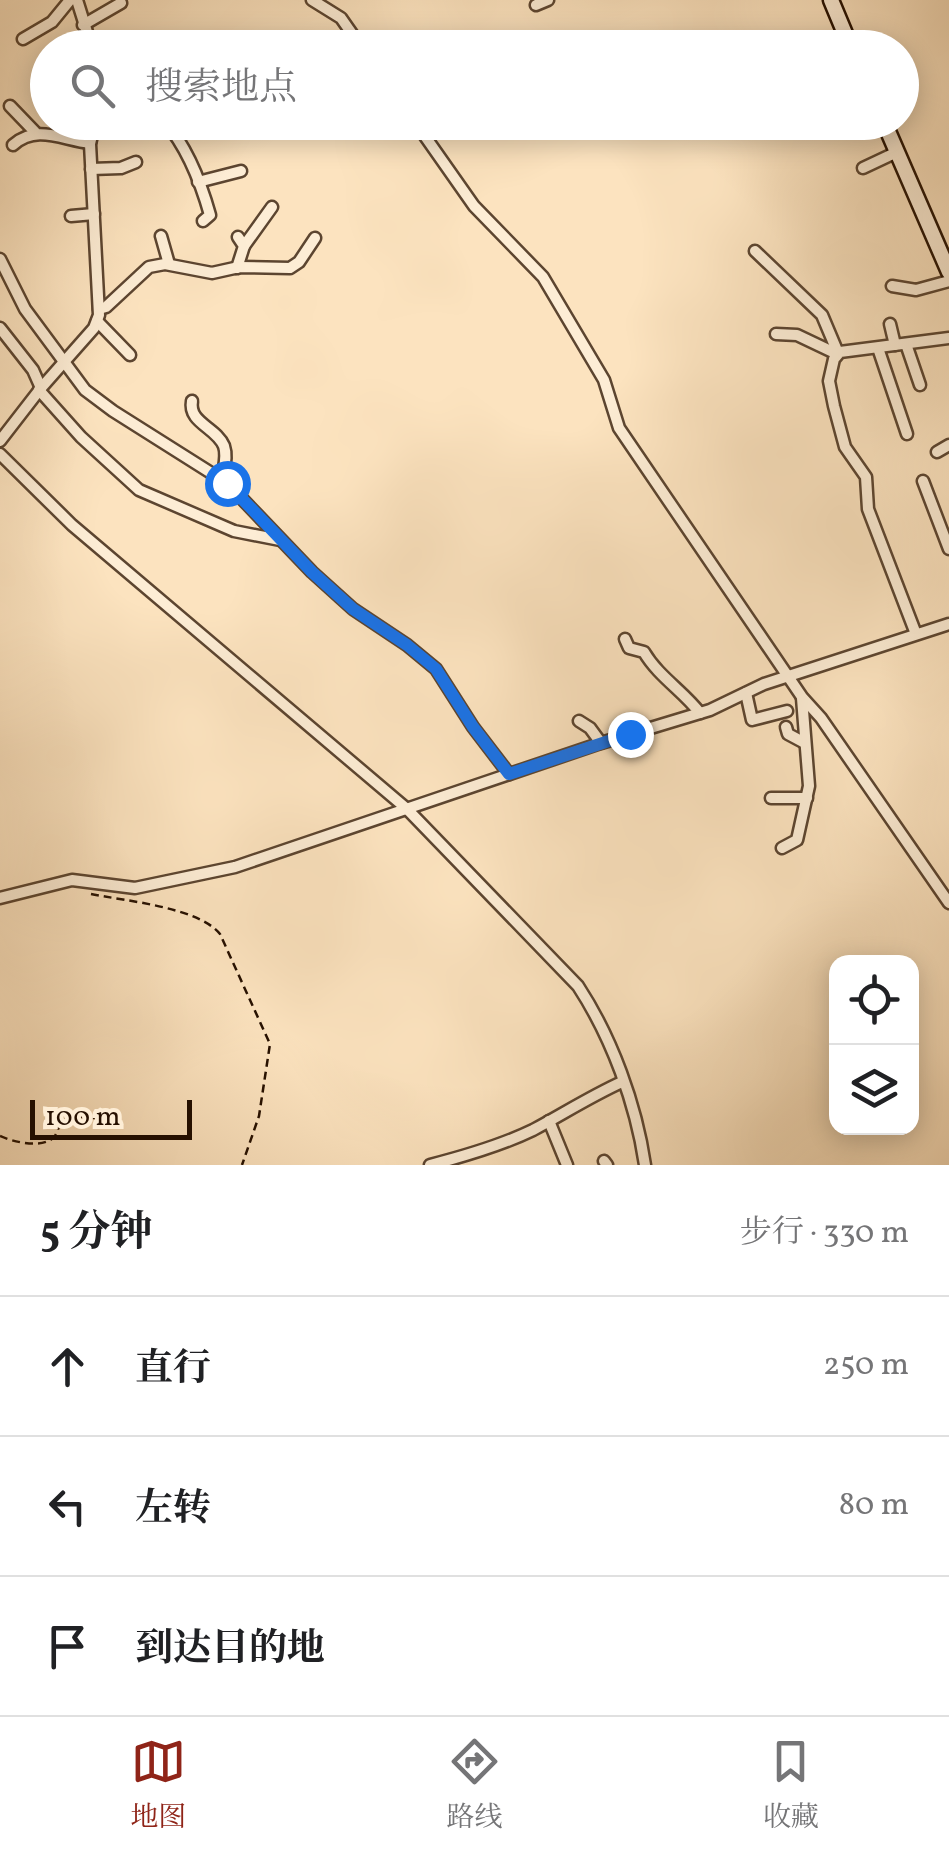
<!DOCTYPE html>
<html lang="zh">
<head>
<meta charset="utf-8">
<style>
	body { margin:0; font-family:Vollkorn,"Noto Serif SC",serif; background:#f6f6f6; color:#202124 }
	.controls { position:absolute; right:30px; bottom:30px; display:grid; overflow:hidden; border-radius:20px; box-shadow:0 5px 25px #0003 }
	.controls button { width:90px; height:90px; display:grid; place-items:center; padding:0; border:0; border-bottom:2px solid #e0e0e0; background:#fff; color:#202124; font:50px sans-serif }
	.scale { position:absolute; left:30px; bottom:25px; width:162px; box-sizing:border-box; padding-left:10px; border:5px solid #261000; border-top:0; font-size:28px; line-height:35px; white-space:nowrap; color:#261000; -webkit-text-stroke:8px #fdedd5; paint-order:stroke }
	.stop { position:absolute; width:30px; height:30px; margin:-22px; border:8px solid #1a73e8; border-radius:50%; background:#fff }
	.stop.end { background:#1a73e8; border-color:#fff; box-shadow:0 2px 10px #0008 }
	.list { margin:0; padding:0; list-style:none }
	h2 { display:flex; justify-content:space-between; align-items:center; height:130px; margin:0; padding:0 40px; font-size:42px }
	h2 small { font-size:32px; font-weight:400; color:#757577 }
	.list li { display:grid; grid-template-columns:65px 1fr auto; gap:30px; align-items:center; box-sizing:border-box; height:140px; padding:0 40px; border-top:2px solid #e0e0e0 }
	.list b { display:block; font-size:38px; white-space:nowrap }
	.list em { font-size:32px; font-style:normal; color:#757577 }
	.icon { flex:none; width:55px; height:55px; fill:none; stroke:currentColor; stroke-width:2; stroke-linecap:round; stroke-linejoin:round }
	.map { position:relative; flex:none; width:949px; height:1165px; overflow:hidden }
	.search { position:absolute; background:#fff; box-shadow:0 5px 25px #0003; left:30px; right:30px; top:30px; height:110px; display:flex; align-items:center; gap:25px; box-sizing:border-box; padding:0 35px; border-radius:55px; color:#757577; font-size:38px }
	.sheet { height:550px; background:#fff }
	nav { display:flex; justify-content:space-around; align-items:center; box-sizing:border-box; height:140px; border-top:2px solid #e0e0e0; background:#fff; font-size:28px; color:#757577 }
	nav a { display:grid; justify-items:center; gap:5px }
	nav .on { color:#8f2418 }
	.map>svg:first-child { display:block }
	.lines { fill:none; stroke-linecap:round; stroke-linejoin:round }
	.minor-casing { stroke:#5c4530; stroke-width:15 }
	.secondary-casing { stroke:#261000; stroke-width:19 }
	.path { stroke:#261000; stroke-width:2.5; stroke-dasharray:8 5; stroke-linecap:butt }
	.minor { stroke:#fdedd5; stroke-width:10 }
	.secondary { stroke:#fdedd5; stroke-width:14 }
	.route { stroke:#1a73e8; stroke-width:12 }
</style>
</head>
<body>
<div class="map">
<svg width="949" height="1165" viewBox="0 0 949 1165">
	<rect width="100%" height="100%" fill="#fce3bf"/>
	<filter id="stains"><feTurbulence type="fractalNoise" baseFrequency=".002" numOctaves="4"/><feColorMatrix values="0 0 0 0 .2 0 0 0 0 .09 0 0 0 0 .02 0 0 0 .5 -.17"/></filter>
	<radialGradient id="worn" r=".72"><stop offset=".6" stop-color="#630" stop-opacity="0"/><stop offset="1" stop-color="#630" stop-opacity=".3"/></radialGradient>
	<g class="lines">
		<defs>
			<g id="minor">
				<path d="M77,0L92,48"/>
				<path d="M312,0L341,18L362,48"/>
				<path d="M536,5L548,0"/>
				<path d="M83,25L121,3"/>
				<path d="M23,39L52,22L70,0"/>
				<path d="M10,106L35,132"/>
				<path d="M165,122C187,147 201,183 210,215L203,221"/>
				<path d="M415,122L474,206L543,277L604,380L619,428L802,697L821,718L949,903"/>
				<path d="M13,145C37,124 62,140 90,143"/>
				<path d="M863,168L897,152"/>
				<path d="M91,169L121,168L136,162"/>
				<path d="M198,182L241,171"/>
				<path d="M71,216L94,214"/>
				<path d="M161,236L169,264"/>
				<path d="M244,246L272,207"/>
				<path d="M755,251L822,315L838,353"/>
				<path d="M0,259L25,309L85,390L113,411L227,483L312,572L353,609L407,645L436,669L473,727L509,774"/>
				<path d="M237,268L244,246L238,237"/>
				<path d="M892,286L916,290L949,281"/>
				<path d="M99,309L106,307L149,267L165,264L212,273L239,267L290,268L299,262L315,238"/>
				<path d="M97,321L130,355"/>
				<path d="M890,324L895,345"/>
				<path d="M0,328L33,370L41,388"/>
				<path d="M776,334L797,335L837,354"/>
				<path d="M906,344L920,385"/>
				<path d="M878,348L907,434"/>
				<path d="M39,390L81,437L139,490L234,531L280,540"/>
				<path d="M192,401C188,423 216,427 224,446C228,458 223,468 222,480"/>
				<path d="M0,441L41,388L94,328L99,315L90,144L95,122"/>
				<path d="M937,452L949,445"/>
				<path d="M0,454L72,525L407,809L578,986C612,1038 636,1104 645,1165"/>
				<path d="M923,481L949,549"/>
				<path d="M916,634L868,509L866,477L845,447L834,406L829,381L834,359L840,352L949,338"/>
				<path d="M625,639L629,648L644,652C658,676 683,691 700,713"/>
				<path d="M746,693L752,720L787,711"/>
				<path d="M579,721L590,728L601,743"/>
				<path d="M786,727L788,734L803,742"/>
				<path d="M771,798H807"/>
				<path d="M782,848L797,840L809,786L802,698"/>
				<path d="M0,898L72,880L135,888L235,867L601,743L710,710L764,684L949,624"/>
				<path d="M549,1121L567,1165"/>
				<path d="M604,1161L607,1165"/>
				<path d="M430,1165C465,1156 500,1146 533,1130C563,1114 591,1096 622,1082"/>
			</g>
			<g id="secondary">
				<path d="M831,0L851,48"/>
				<path d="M884,122L949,272"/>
			</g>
		</defs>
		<!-- minor casing -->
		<use href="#minor" class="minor-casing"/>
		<!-- secondary casing -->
		<use href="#secondary" class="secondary-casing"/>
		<!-- path -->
		<g class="path">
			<path d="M91,894C125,901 198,907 220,934L270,1044L259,1116L242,1165"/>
			<path d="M0,1136C13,1142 43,1149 54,1137C60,1130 57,1122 68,1118C79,1115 96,1119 108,1119"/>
		</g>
		<!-- minor -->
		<use href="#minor" class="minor"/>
		<!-- secondary -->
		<use href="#secondary" class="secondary"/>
	</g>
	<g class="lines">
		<!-- route -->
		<path class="route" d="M227,483L312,572L353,609L407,645L436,669L473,727L509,774L630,734"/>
	</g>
	<rect width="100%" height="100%" filter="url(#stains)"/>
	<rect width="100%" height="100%" fill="url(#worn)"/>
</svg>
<div class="controls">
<button><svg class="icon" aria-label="locate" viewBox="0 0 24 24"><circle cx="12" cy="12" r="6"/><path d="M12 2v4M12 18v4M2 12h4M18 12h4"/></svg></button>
<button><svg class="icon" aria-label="layers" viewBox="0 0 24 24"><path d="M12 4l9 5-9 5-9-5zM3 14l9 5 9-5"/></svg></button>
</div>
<div class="scale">100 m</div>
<div class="stop" style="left:227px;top:483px"></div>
<div class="stop end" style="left:630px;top:734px"></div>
<div class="search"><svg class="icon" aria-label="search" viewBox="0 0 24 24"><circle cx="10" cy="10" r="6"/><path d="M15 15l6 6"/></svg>搜索地点</div>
</div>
<section class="sheet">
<h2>5 分钟<small>步行 · 330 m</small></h2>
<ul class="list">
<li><svg class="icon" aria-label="ahead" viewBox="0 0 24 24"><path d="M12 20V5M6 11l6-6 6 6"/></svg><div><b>直行</b></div><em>250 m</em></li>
<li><svg class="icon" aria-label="left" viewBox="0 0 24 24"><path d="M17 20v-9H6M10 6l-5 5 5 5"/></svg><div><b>左转</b></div><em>80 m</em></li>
<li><svg class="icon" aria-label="arrive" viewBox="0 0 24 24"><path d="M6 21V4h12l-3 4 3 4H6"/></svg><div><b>到达目的地</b></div></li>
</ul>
</section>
<nav>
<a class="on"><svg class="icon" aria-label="map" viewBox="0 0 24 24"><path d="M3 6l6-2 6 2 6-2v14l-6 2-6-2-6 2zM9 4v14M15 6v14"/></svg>地图</a>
<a><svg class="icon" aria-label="directions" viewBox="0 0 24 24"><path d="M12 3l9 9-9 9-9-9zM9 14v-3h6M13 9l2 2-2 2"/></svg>路线</a>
<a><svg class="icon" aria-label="saved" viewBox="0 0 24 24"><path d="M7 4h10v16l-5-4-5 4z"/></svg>收藏</a>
</nav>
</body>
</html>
